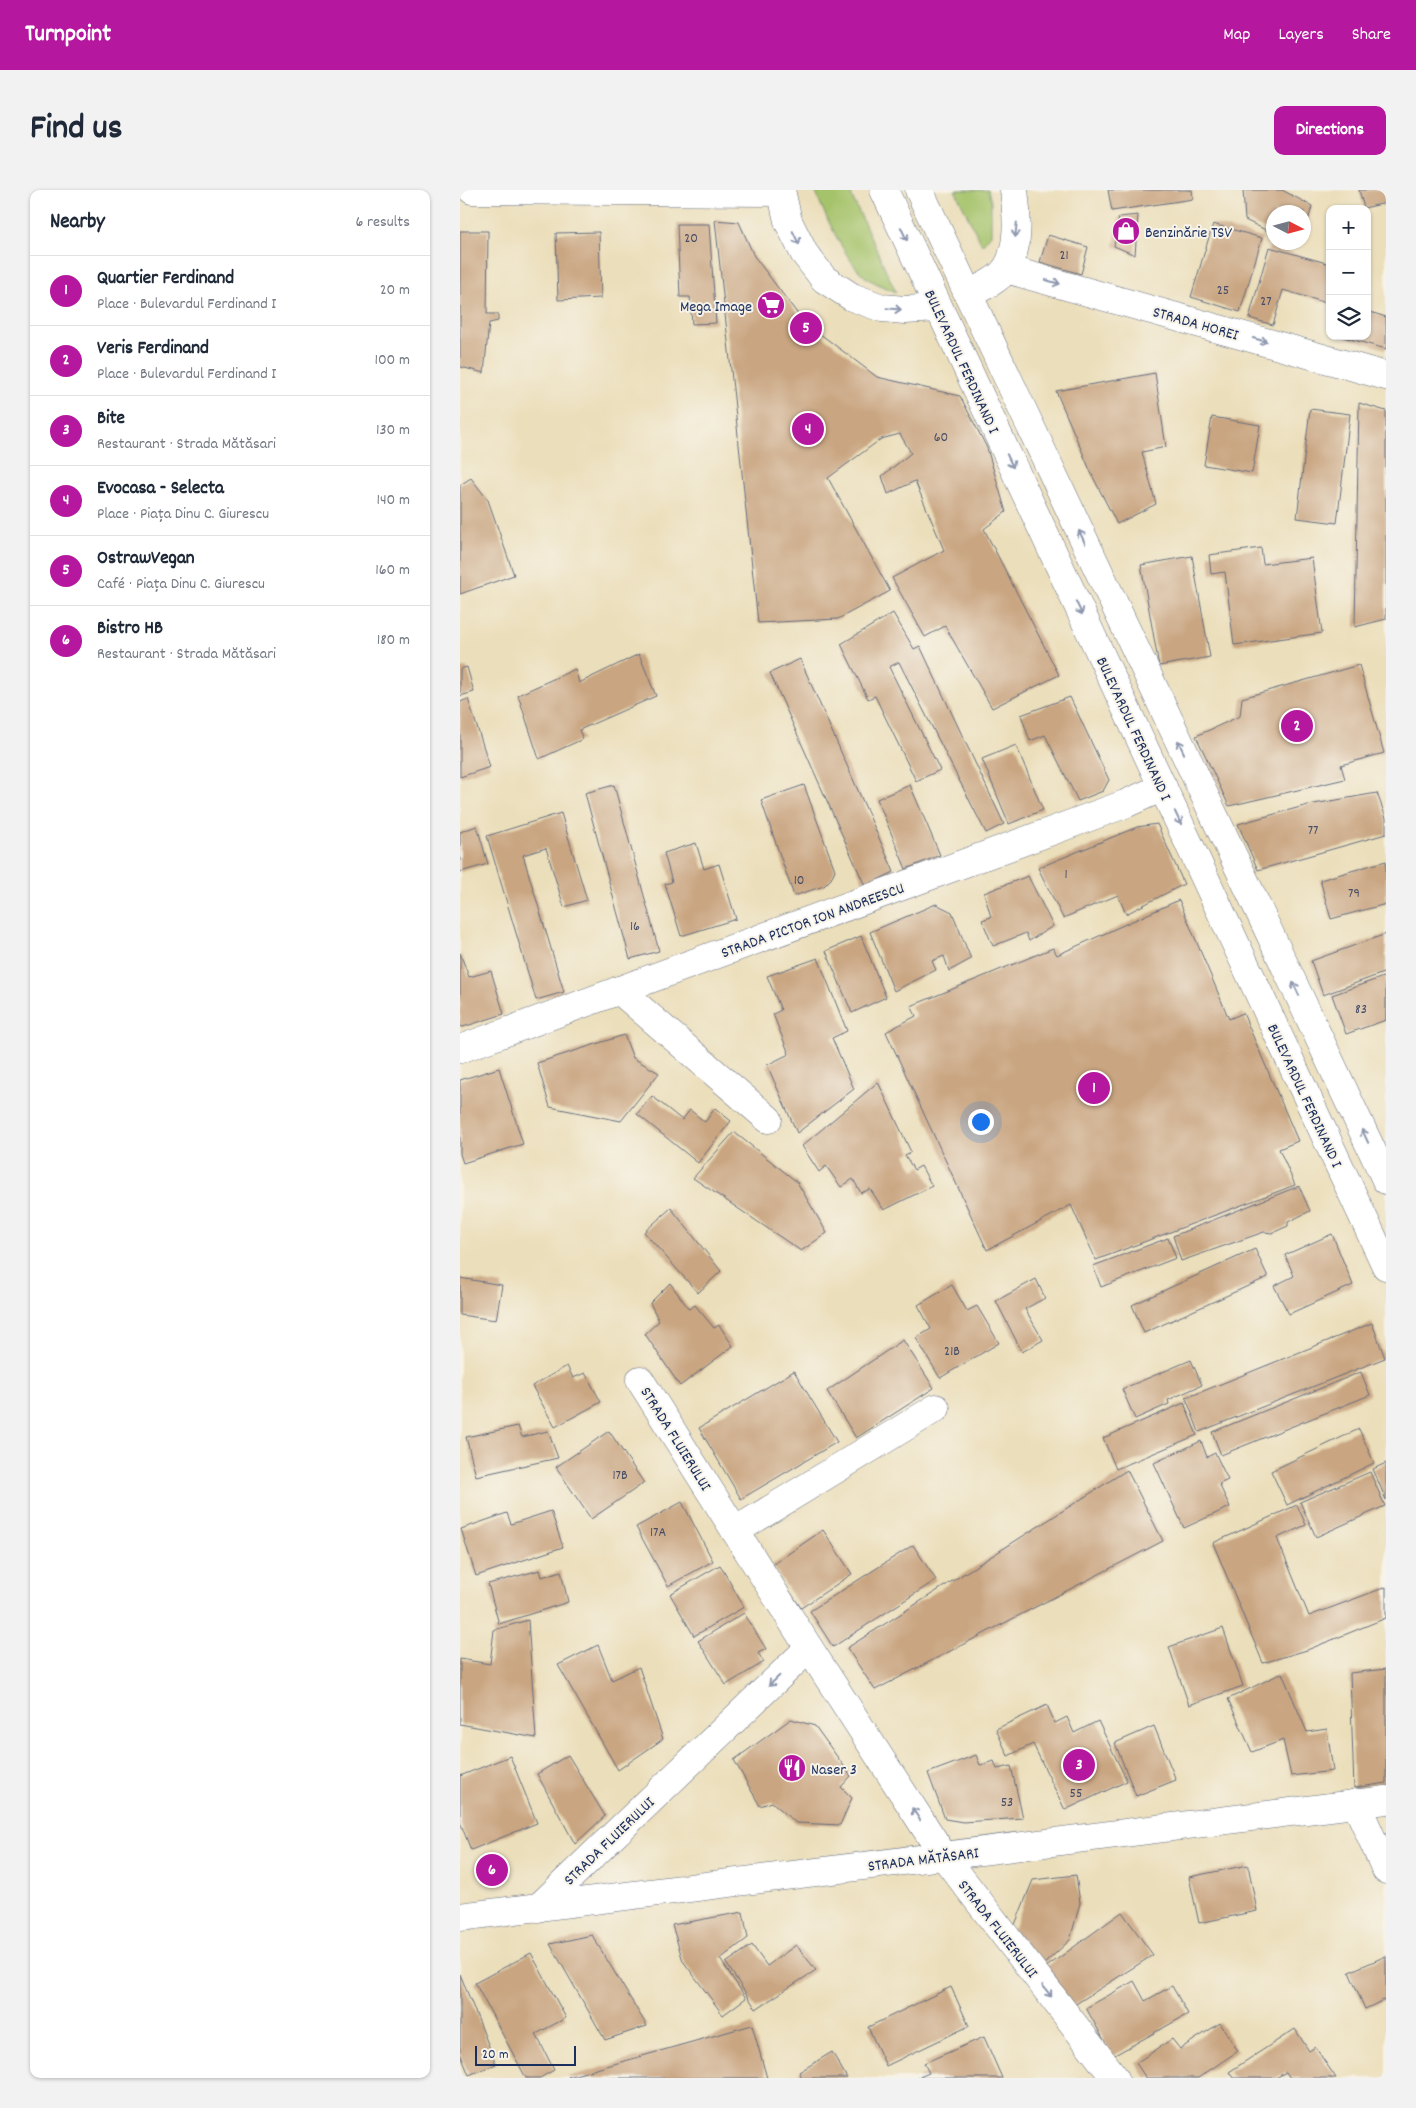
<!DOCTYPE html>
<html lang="en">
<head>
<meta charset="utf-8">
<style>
	body { margin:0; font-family:Dekko,sans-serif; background:#f2f2f3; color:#1f2937 }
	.controls { position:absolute; right:15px; top:15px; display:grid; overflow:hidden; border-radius:10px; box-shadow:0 1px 4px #0004 }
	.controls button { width:45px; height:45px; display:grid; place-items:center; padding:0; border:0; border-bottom:1px solid #e0e1e3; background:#fff; color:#1f2937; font:25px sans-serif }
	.compass { position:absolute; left:806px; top:15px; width:45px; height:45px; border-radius:50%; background:#fff; box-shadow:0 1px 4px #0004; rotate:96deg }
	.scale { position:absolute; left:15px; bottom:12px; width:101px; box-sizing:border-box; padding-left:5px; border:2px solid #1b2f5e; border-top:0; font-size:14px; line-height:18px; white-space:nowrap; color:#1b2f5e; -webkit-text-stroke:4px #f7f3e8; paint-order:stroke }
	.you { position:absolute; left:520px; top:931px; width:18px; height:18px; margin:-12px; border:4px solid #fff; border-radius:50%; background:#1a73e8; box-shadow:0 0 0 8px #1a73e833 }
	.badge { display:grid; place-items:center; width:32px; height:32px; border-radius:50%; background:#b5179e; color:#fff; font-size:16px; font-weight:700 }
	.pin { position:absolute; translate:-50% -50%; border:2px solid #fff; box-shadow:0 1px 5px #0006 }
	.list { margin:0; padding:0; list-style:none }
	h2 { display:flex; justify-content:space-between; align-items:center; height:65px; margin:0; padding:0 20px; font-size:21px }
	h2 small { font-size:16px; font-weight:400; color:#747a83 }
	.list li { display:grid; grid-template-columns:32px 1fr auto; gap:15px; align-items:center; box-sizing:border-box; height:70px; padding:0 20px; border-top:1px solid #e0e1e3 }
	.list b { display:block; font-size:19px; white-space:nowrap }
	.list p { margin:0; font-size:16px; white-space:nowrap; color:#747a83 }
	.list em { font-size:16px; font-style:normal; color:#747a83 }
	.icon { flex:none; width:28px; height:28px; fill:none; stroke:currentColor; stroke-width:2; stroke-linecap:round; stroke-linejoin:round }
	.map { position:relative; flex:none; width:926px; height:1888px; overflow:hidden; border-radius:10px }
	header { display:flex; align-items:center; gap:30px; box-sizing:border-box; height:70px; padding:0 25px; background:#b5179e; color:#fff }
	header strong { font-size:24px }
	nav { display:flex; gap:28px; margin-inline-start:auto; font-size:18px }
	.intro { display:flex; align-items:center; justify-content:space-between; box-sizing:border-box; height:120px; padding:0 30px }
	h1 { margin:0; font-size:35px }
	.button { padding:12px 22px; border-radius:10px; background:#b5179e; color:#fff; font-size:18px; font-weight:700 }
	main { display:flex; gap:30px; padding:0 30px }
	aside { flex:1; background:#fff; border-radius:10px; box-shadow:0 1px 4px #0004 }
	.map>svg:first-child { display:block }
	.green { fill:#a5c36b; stroke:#607964 }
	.building { fill:#c9a581 }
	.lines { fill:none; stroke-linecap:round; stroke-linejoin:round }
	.minor-casing { stroke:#646c7e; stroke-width:29 }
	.major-casing { stroke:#646c7e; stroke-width:29 }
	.minor { stroke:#fff; stroke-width:28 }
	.major { stroke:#fff; stroke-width:28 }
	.oneway { stroke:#8d97ae }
	.labels { text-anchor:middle; stroke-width:4; stroke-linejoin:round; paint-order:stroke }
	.number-label { font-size:14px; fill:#464c67 }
	.poi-label { font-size:16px; fill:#1b2f5e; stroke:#f7f3e8; text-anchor:start }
	.street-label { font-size:16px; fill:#1b2f5e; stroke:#f7f3e8 }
</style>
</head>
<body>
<header>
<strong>Turnpoint</strong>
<nav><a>Map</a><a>Layers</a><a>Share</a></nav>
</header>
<div class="intro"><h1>Find us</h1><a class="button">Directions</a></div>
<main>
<aside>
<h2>Nearby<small>6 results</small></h2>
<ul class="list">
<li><span class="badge">1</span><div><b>Quartier Ferdinand</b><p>Place · Bulevardul Ferdinand I</p></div><em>20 m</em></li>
<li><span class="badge">2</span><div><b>Veris Ferdinand</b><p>Place · Bulevardul Ferdinand I</p></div><em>100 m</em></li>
<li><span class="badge">3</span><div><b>Bite</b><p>Restaurant · Strada Mătăsari</p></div><em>130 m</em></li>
<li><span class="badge">4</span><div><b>Evocasa - Selecta</b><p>Place · Piața Dinu C. Giurescu</p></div><em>140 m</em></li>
<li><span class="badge">5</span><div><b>OstrawVegan</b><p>Café · Piața Dinu C. Giurescu</p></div><em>160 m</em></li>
<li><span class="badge">6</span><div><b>Bistro HB</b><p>Restaurant · Strada Mătăsari</p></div><em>180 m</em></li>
</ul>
</aside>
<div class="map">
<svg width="926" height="1888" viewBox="0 0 926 1888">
	<rect width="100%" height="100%" fill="#f7f3e8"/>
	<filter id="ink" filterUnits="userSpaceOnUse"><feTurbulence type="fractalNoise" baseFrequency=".02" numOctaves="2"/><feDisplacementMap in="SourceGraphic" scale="10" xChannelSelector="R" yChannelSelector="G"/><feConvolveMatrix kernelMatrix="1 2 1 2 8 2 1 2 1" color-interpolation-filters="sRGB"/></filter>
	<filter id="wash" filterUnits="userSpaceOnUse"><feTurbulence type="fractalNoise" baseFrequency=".0096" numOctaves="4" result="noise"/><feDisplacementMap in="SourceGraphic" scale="20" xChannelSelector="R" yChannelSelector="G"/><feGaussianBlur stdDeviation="1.12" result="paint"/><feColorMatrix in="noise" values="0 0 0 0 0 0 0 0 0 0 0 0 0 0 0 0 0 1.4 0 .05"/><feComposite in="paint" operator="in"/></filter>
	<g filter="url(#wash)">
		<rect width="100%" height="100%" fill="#ebdeba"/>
		<!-- green -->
		<g class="green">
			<path d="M355,0H389L436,102C427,98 417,94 408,89C388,76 363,22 355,0Z"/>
			<path d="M495,0H528L531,12V44L522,55Z"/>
		</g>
		<g id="blocks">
			<!-- building -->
			<g class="building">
				<path d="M648,0H732L733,9L652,21Z"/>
				<path d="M783,0H822L852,16L844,46V22H814V44L785,30Z"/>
				<path d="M899,0H926V13L904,18Z"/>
				<path d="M678,25L675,65L654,56L659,27Z"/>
				<path d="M255,30L279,32L294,66L343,131L417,187L500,206L527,258L546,322L524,339L599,485L532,518L485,436L465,447L432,388L484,360L455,291L428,304L422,286L451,263L440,244L421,249L368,288L430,401L378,429L298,433Z"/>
				<path d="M217,34H249L256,133L232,134L230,107H220Z"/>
				<path d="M753,34L802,48L780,122L731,107Z"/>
				<path d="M0,41H28L27,124H38V131L29,133L24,183L1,177L0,175Z"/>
				<path d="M139,42L141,108L98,110L96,43Z"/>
				<path d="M588,45L628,57L621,84L580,72Z"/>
				<path d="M809,57L870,74V114L823,100L813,135L789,128Z"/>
				<path d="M907,121L926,127V159L883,147L907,146Z"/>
				<path d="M695,183L706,257L682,262L696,314L657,334L633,287L596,201Z"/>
				<path d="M899,213L926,221V429L895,437Z"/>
				<path d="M850,219L890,224L877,333L837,328Z"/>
				<path d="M752,227L800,235L792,283L744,275Z"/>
				<path d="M11,288L28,310L54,385L0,404V295Z"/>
				<path d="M801,358L803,374L852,368L862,443L774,455L765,382L751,384L749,365Z"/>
				<path d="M732,366L750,467L699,476L681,375Z"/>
				<path d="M433,423L454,459L460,456L544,634L526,643L439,472L429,477L480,580L456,591L415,506L408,509L381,454Z"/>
				<path d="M179,464L196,506L119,540L123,549L79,569L58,505L115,479L119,493Z"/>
				<path d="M340,469L434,682L405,696L310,483Z"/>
				<path d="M899,475L924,563L881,575L885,589L769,616L736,546L780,526L782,508Z"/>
				<path d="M7,477L14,502L0,506V479Z"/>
				<path d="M610,507L649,590L643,601L618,611L585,545L570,551L561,525Z"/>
				<path d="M8,509L30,577L0,587V512Z"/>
				<path d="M556,555L583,620L549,634L522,569Z"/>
				<path d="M154,595L199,761L170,769L125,603Z"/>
				<path d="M344,595L375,680L371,689L364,696L334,706L301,610Z"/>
				<path d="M450,595L480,665L446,679L417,609Z"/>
				<path d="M917,603L926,628V644L798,680L778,634L848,615Z"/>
				<path d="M101,623L127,710L104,717L86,658L63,665L104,802L76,810L27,646Z"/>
				<path d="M697,634L724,694L666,724L658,705L603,728L578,678L677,637Z"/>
				<path d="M17,636L28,674L0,682V642Z"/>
				<path d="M236,653L244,679L259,674L276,729L221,746L205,694L212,692L204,663Z"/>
				<path d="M926,671V714L871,729L860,690Z"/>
				<path d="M568,686L593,736L569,751L566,743L533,756L522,730L531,727L524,703Z"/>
				<path d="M719,710L769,829L783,823L838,951L819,959L835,995L636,1070L611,1015L527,1060L426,842L456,826L451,816L593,758L597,765Z"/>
				<path d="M476,714L492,722L511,769L489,781L484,766L472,771L476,780L434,801L410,742Z"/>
				<path d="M926,744V782L863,805L851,771Z"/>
				<path d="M401,746L426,807L392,823L366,761Z"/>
				<path d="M0,763L9,787L31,781L44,824L3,837L0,836Z"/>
				<path d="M358,768L387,841L372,848L394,899L337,943L307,875L329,864L313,824L321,820L307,786Z"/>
				<path d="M926,786V830L886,844L872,805Z"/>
				<path d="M164,845L173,868L199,883L161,931L90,917L77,873Z"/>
				<path d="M39,878L63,954L3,973L0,964V890Z"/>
				<path d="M418,892L451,962L445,965L454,980L461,976L472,996L424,1020L410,999L401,1003L393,989L381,997L366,976L359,982L342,956Z"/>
				<path d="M192,906L222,930L230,920L245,932L255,918L271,931L238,973L177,924Z"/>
				<path d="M274,942L337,992L367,1043L341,1061L233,988Z"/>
				<path d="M839,996L850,1021L828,1032V1036L812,1043L804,1042L721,1071L713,1046Z"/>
				<path d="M211,1018L261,1081L238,1103L184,1042Z"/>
				<path d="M872,1044L893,1095L829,1124L814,1096L834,1086L825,1065Z"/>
				<path d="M708,1048L716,1068L641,1097L633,1076Z"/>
				<path d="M795,1059L808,1087L684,1143L672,1115Z"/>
				<path d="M0,1088L42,1095L36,1130L0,1125Z"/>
				<path d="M576,1089L585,1108L565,1119L583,1150L562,1162L536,1111Z"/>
				<path d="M210,1093L229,1119L235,1115L254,1138L259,1135L273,1156L220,1196L185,1144L199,1131L190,1113Z"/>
				<path d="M492,1095L507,1121L517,1116L539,1153L480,1188L456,1148L471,1139L458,1115Z"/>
				<path d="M912,1133L925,1168L739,1242L726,1208Z"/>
				<path d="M443,1150L474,1198L396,1248L367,1201Z"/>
				<path d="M731,1170L742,1195L708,1210L709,1214L675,1229L662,1199Z"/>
				<path d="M107,1176L113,1188L125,1183L141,1212L95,1237L72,1196Z"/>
				<path d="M334,1181L377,1252L281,1309L239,1238Z"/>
				<path d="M901,1182L910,1205L761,1265L752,1242Z"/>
				<path d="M724,1213L737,1245L656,1279L643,1248Z"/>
				<path d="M58,1236L62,1247L88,1241L98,1268L16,1286L6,1247Z"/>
				<path d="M899,1239L914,1273L827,1315L811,1281Z"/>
				<path d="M149,1241L184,1293L131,1329L96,1277Z"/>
				<path d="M741,1251L747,1267L755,1263L768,1290L759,1294L770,1317L724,1338L694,1273Z"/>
				<path d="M926,1273V1310L913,1279Z"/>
				<path d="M667,1280L703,1351L415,1500L387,1458Z"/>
				<path d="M910,1282L925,1316L856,1347L840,1312Z"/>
				<path d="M222,1312L253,1371L208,1396L176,1337Z"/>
				<path d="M837,1315L846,1335L817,1348L849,1426L926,1397V1428L847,1460L803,1473L753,1353Z"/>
				<path d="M91,1321L103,1357L16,1386L1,1339L47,1323L51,1334Z"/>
				<path d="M363,1340L392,1384L341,1418L312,1375Z"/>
				<path d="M453,1355L476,1390L373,1457L350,1421Z"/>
				<path d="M260,1375L284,1417L234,1446L210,1404Z"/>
				<path d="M80,1380L82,1387L101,1381L108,1412L39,1434L28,1394Z"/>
				<path d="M284,1423L306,1459L298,1463L304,1472L266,1495L238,1451Z"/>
				<path d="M68,1430L76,1548L0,1534V1469L30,1474L34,1440Z"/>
				<path d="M763,1438L783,1496L729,1515L709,1457Z"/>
				<path d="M138,1455L152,1490L179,1477L203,1549L158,1580L98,1475Z"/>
				<path d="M926,1479V1593L894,1598L890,1483Z"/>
				<path d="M822,1483L847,1542L867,1539L873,1581L831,1586L823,1550L792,1562L768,1509Z"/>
				<path d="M587,1515L595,1533L607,1527L614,1543L638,1531L667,1591L605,1620L573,1554L548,1566L536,1539Z"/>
				<path d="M331,1529L355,1536L391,1586L381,1597L392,1608L380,1635L336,1633L312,1612L300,1616L274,1570Z"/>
				<path d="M694,1536L716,1590L676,1606L655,1553Z"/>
				<path d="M108,1565L145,1626L115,1654L77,1584Z"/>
				<path d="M516,1565L520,1575L534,1571L537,1579L551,1576L563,1628L503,1632L485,1629L468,1583Z"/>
				<path d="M50,1566L77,1633L11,1660L0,1632V1586Z"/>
				<path d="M788,1675L797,1721L739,1733L729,1687Z"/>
				<path d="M616,1685L620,1713L610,1750L583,1775L552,1742L573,1690Z"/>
				<path d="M283,1722L288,1748L260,1769L286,1808L263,1825L223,1771L212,1735Z"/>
				<path d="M662,1722L693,1765L611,1817L585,1778Z"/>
				<path d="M132,1745L187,1836L145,1850L90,1754Z"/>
				<path d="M292,1755L307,1776L336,1755L356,1780L296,1819L266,1773Z"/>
				<path d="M71,1763L106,1828L76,1844L94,1880L80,1888H66L15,1793Z"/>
				<path d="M926,1766V1809L905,1819L889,1782Z"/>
				<path d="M0,1784L36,1874L9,1885L0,1863Z"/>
				<path d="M674,1791L685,1811L712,1796L728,1824L653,1866L626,1818Z"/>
				<path d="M491,1797L509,1836L426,1876L408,1837Z"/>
				<path d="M760,1833L778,1861L738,1888H686L676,1873L712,1849L720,1859Z"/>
				<path d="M292,1835L307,1888H108V1887Z"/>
				<path d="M835,1839L849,1861L855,1857L876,1888H830L826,1882L816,1888H773L769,1882Z"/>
				<path d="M524,1847L542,1888H457L469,1883L464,1873Z"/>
				<path d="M372,1862L387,1888H342L339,1882Z"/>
			</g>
		</g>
	</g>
	<g filter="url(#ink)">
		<use href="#blocks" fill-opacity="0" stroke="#646c7e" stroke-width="1"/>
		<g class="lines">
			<defs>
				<g id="minor">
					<path d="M12,0L321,2"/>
					<path d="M321,0L328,31L344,63L364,89L392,107L422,118L445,120L478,118"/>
					<path d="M546,79L926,186"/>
					<path d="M508,104C521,98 539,90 547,78C560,55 557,25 554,0"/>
					<path d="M159,800L308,929"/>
					<path d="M0,859L665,614L703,597"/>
					<path d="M180,1190L349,1458L483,1665L655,1888"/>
					<path d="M275,1341L476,1218"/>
					<path d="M896,1613L926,1680"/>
					<path d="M78,1718L349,1458"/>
					<path d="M0,1727L926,1610"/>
				</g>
				<g id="major">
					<path d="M424,0L926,1076"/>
					<path d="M459,0L926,990"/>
				</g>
			</defs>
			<!-- minor casing -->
			<use href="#minor" class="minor-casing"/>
			<!-- major casing -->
			<use href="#major" class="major-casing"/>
			<!-- minor -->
			<use href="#minor" class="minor"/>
			<!-- major -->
			<use href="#major" class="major"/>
		</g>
		<!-- one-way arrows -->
		<defs><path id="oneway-shaft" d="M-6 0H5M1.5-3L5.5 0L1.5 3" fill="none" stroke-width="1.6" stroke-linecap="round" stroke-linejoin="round" transform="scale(1.25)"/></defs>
		<g class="oneway">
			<use href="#oneway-shaft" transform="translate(556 40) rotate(96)"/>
			<use href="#oneway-shaft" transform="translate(444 44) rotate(65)"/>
			<use href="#oneway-shaft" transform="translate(336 48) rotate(64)"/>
			<use href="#oneway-shaft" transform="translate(593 92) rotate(16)"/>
			<use href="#oneway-shaft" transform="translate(434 119) rotate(5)"/>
			<use href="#oneway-shaft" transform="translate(800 150) rotate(16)"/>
			<use href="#oneway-shaft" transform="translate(550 271) rotate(65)"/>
			<use href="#oneway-shaft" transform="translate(622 347) rotate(-115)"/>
			<use href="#oneway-shaft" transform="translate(619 418) rotate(65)"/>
			<use href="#oneway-shaft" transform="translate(721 557) rotate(-115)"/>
			<use href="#oneway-shaft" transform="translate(718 628) rotate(65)"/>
			<use href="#oneway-shaft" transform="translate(836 799) rotate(-115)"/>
			<use href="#oneway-shaft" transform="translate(905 946) rotate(-115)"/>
			<use href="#oneway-shaft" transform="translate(314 1491) rotate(136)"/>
			<use href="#oneway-shaft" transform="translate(456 1624) rotate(-123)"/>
			<use href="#oneway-shaft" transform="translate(587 1801) rotate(52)"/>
		</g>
	</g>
	<!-- icons -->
	<defs>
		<symbol id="shop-disc" viewBox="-11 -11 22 22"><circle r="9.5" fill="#b5179e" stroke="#f7f3e8"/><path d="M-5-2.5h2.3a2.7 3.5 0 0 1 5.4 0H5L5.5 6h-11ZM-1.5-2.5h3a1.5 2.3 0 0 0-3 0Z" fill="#fff"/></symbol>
		<symbol id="supermarket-disc" viewBox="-11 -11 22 22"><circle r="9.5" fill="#b5179e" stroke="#f7f3e8"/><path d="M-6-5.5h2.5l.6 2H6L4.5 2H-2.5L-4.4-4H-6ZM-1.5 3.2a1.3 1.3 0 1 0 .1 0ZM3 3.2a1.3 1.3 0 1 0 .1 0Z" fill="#fff"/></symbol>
		<symbol id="restaurant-disc" viewBox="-11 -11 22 22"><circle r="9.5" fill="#b5179e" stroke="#f7f3e8"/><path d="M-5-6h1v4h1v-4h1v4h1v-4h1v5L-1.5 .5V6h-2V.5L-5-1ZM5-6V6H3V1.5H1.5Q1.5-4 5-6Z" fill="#fff"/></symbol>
	</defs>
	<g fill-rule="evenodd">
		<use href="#shop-disc" x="650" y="25" width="32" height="32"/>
		<use href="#supermarket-disc" x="295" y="99" width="32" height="32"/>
		<use href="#restaurant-disc" x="316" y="1562" width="32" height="32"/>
	</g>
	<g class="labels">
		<!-- number labels -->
		<g class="number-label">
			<text x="231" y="52">20</text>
			<text x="604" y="69">21</text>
			<text x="763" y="104">25</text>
			<text x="806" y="115">27</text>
			<text x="481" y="251">60</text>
			<text x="853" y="644">77</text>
			<text x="606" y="688">1</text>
			<text x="339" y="694">10</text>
			<text x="894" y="707">79</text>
			<text x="175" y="740">16</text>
			<text x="901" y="823">83</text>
			<text x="492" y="1165">21B</text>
			<text x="160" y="1289">17B</text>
			<text x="198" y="1346">17A</text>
			<text x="616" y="1607">55</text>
			<text x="547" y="1616">53</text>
		</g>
		<!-- poi labels -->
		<g class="poi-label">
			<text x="685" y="47">Benzinărie TSV</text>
			<text x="292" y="121" text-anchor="end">Mega Image</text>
			<text x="351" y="1584">Naser 3</text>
		</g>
		<!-- street labels -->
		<g class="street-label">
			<text transform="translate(736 132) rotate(16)" y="6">STRADA HOREI</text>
			<text transform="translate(503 171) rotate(65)" y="6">BULEVARDUL FERDINAND I</text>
			<text transform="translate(675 538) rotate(65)" y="6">BULEVARDUL FERDINAND I</text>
			<text transform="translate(352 729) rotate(-20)" y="6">STRADA PICTOR ION ANDREESCU</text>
			<text transform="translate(846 905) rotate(65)" y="6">BULEVARDUL FERDINAND I</text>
			<text transform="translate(217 1248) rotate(58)" y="6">STRADA FLUIERULUI</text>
			<text transform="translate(148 1650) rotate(-44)" y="6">STRADA FLUIERULUI</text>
			<text transform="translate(463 1668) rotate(-7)" y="6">STRADA MĂTĂSARI</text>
			<text transform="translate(539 1738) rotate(52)" y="6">STRADA FLUIERULUI</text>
		</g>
	</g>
</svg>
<div class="controls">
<button>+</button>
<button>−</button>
<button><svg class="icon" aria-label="layers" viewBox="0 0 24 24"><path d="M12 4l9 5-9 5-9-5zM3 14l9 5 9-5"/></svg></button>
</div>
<svg class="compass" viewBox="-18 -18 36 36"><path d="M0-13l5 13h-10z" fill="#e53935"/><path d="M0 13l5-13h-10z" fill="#747a83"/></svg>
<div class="scale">20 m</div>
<div class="you"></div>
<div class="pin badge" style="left:634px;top:898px">1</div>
<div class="pin badge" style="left:837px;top:536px">2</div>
<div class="pin badge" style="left:619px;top:1575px">3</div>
<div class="pin badge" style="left:348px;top:239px">4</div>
<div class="pin badge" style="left:346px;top:138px">5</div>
<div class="pin badge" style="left:32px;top:1680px">6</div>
</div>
</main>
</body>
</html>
